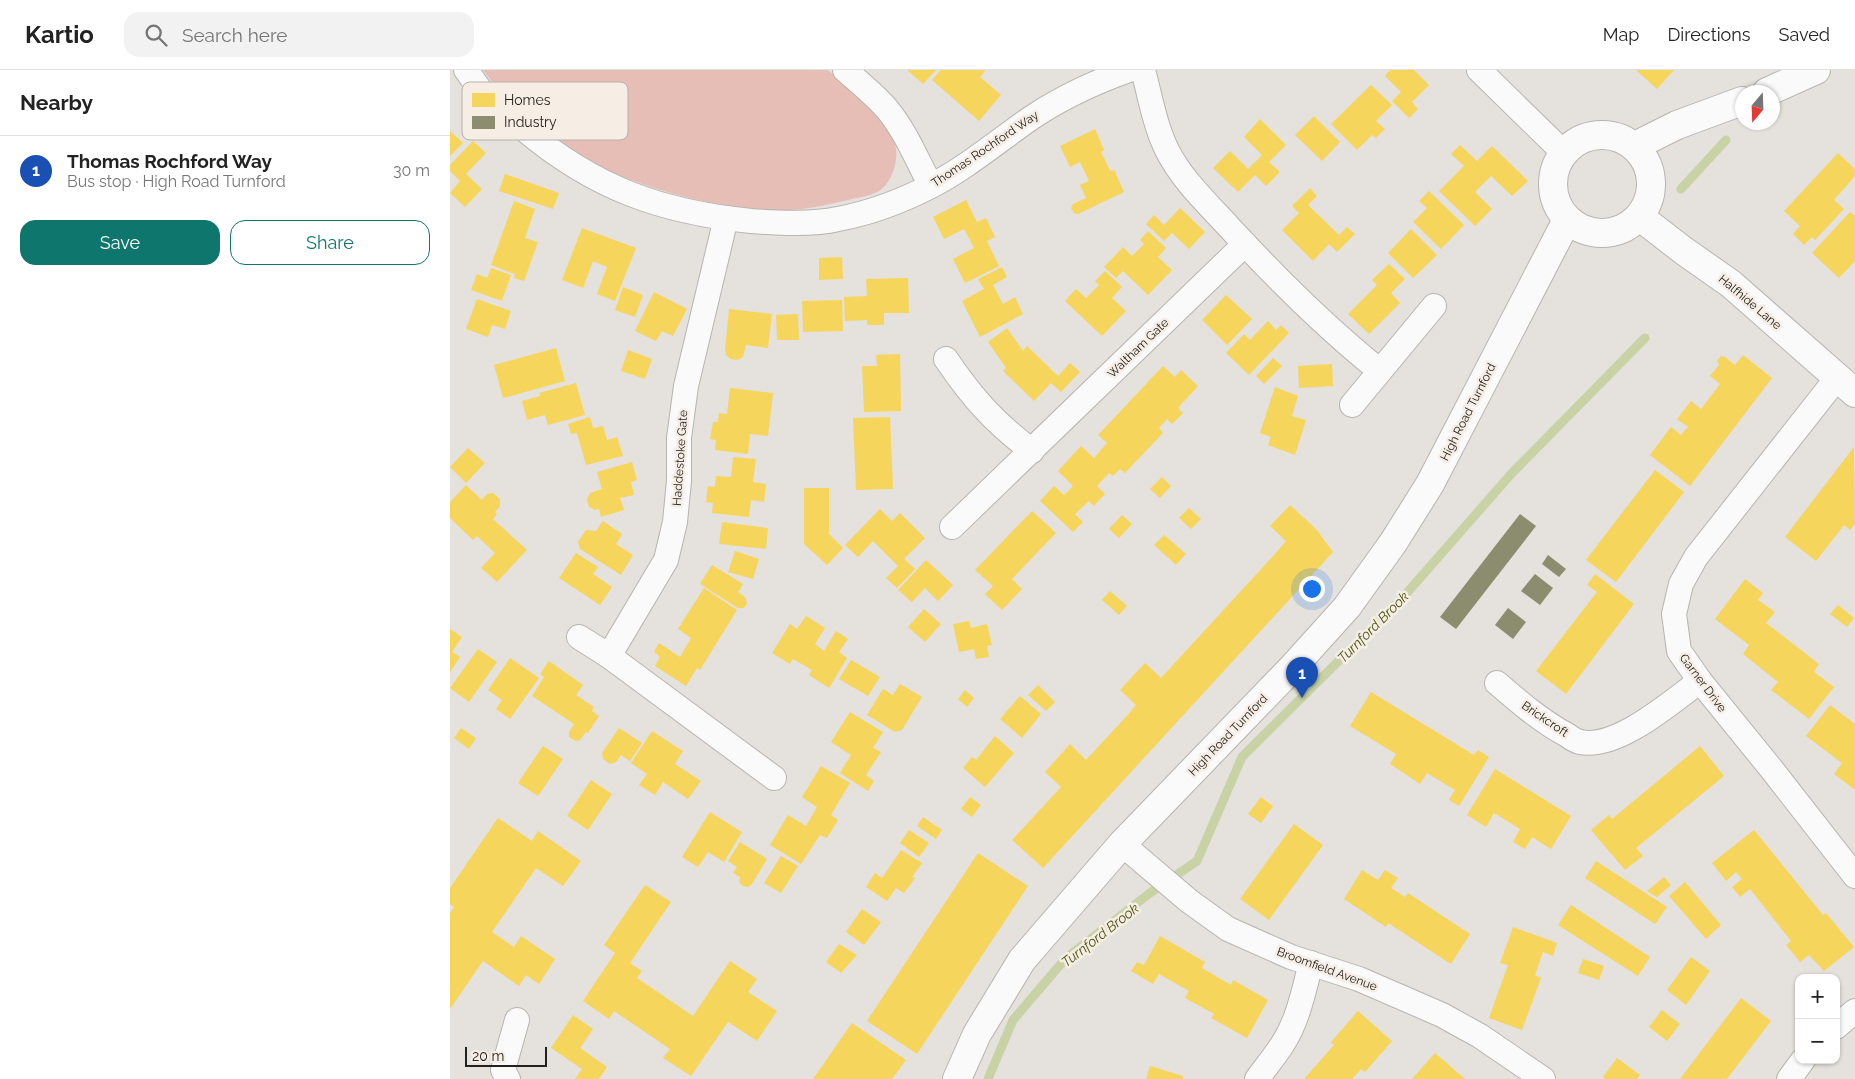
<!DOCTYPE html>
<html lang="en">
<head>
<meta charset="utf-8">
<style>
	body { margin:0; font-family:Raleway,sans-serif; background:#f2f2f2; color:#222 }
	.controls { position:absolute; right:15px; bottom:15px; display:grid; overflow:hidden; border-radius:10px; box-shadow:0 1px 4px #0004 }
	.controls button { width:45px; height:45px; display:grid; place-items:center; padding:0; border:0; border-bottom:1px solid #e0e0e0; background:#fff; color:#222; font:25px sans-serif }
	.compass { position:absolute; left:1285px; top:15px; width:45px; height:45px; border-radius:50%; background:#fff; box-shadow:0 1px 4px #0004; rotate:199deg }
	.scale { position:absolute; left:15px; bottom:12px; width:82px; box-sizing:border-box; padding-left:5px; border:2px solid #23211d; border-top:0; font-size:14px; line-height:18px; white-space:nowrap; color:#23211d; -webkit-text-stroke:4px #f6eee5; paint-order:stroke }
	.you { position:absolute; left:861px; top:518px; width:18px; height:18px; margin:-12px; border:4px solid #fff; border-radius:50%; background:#1a73e8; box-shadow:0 0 0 8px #1a73e833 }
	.badge { display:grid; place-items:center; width:32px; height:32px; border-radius:50%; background:#0f766e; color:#fff; font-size:16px; font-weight:700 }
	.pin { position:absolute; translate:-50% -41px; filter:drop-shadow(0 1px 2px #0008) }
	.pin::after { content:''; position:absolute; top:26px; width:18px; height:15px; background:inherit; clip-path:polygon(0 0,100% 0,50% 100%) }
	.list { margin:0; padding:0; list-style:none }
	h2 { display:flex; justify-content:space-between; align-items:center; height:65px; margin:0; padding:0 20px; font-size:21px }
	h2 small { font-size:16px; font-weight:400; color:#767676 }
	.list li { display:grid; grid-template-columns:32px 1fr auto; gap:15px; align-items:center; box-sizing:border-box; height:70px; padding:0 20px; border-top:1px solid #e0e0e0 }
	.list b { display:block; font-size:19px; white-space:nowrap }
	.list p { margin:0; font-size:16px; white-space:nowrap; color:#767676 }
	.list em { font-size:16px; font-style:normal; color:#767676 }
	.actions { display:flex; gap:10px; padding:15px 20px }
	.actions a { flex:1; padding:11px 0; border:1px solid #0f766e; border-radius:15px; text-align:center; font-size:18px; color:#0f766e }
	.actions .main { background:#0f766e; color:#fff }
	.icon { flex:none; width:28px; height:28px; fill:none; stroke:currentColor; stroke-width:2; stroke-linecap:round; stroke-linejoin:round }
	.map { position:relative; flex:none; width:1405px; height:1009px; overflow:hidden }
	header { display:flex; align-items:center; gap:30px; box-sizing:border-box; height:70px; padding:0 25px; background:#fff; border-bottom:1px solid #e0e0e0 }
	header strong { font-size:24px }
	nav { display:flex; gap:28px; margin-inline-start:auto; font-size:18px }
	.search { width:350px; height:45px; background:#f2f2f2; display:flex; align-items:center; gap:12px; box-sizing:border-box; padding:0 18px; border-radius:15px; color:#767676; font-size:19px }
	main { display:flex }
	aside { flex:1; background:#fff }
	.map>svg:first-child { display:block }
	.park { fill:#e6beb6 }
	.homes { fill:#f6d55c }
	.industry { fill:#8c8c6e }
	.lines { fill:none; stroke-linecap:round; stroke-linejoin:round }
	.stream { stroke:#c8d2a5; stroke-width:9 }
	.minor-casing { stroke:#b7b4b0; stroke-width:26 }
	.secondary-casing { stroke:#b7b4b0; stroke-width:30 }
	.minor { stroke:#fbfafa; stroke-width:24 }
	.secondary { stroke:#fbfafa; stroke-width:28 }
	.labels { text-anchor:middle; stroke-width:5; stroke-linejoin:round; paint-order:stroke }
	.street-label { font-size:12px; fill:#23211d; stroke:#f6eee5 }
	.water-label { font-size:14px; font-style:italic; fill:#485410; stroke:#f6eee5 }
	.key { fill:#f6eee5; stroke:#b7b0a9; stroke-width:1 }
	.key-label { font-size:14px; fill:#23211d }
</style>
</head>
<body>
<header>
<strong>Kartio</strong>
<div class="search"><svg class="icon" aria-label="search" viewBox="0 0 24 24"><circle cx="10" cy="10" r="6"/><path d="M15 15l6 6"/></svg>Search here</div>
<nav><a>Map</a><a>Directions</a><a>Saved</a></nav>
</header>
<main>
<aside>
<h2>Nearby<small></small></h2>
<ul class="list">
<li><span class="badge" style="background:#1a4fb4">1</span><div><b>Thomas Rochford Way</b><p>Bus stop · High Road Turnford</p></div><em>30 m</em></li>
</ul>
<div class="actions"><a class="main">Save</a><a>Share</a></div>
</aside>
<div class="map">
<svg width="1405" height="1009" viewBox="0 0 1405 1009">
	<rect width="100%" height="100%" fill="#e5e1dc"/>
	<!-- park -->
	<path class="park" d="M33,0H378C396,16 444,55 446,79C448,93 441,115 427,122C420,126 410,127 402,129C382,134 363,138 342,140C291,144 214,124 166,104C119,85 62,41 33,0Z"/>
	<!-- homes -->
	<g class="homes">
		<path d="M457,0H486L473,14Z"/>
		<path d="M491,0H534L535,1L530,7L551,25L529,51L482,10Z"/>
		<path d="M940,0H964L979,15L962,32L968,39L959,48L942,31L951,22L935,6Z"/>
		<path d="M1186,0H1224L1207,19Z"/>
		<path d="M921,15L942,35L926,51L935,59L926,68L922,65L907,80L881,54Z"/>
		<path d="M864,46L890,72L872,91L845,65Z"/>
		<path d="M810,49L836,75L819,92L830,102L816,116L805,105L788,122L763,98L780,81L798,99L812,85L794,67Z"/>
		<path d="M645,59L654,80L651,82L656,92L660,101L664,100L674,122L628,144L624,143L621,138L623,134L636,128L630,115L639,111L630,92L620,97L610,76Z"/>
		<path d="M0,61L13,73L0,86Z"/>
		<path d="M23,71L36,83L16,104L32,119L15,137L0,123L10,111L0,101V95Z"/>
		<path d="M1010,75L1027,91L1042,76L1078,111L1062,126L1041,106L1025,122L1042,139L1025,156L989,121L1014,96L1001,84Z"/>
		<path d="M1388,83L1405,99V106L1384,130L1394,139L1365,170L1362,167L1354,175L1343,164L1350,156L1334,141Z"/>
		<path d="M55,104L109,123L103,139L49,121Z"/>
		<path d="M860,118L867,126L858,135L889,165L897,157L905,164L887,182L879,174L863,191L832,160L849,143L842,136Z"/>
		<path d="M979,121L1014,155L991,179L963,152L977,138L969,131Z"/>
		<path d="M516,130L527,152L536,148L545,167L537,171L549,196L515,213L503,189L524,178L514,159L494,169L483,147Z"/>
		<path d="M64,131L85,139L75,168L88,172L74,211L64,208L65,204L41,195Z"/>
		<path d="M730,138L755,162L739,179L722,163L714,171L696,154L704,145L714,155Z"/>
		<path d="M1400,142L1405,146V191L1389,208L1362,183Z"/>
		<path d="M132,158L186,178L165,231L147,224L157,197L143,191L133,218L112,210Z"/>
		<path d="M961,159L987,185L963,208L938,183Z"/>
		<path d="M698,161L716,178L708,187L722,200L698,225L673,201L666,208L654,197L673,177L682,186L694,174L690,170Z"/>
		<path d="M392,187L393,209L369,210V188Z"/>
		<path d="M939,194L955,209L941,223L950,233L919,264L898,244L927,215L922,210Z"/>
		<path d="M552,197L557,207L543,215L553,234L565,227L573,244L530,267L512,231L534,219L528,209Z"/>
		<path d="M41,198L61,205L52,231L21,220L27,204L37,208Z"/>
		<path d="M655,201L672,217L662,228L676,241L652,266L615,231L626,219L636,228L649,215L645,211Z"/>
		<path d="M458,208L459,243H434V255H417V250L395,251L394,227L417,226L416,209Z"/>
		<path d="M173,217L193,225L185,247L165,240Z"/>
		<path d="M204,222L237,239L223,266L212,261L206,271L185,261Z"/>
		<path d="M776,225L802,249L777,275L752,250Z"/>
		<path d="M27,229L61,241L55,259L42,255L38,267L16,259Z"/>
		<path d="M392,230L393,261L353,262L352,231Z"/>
		<path d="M279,239L322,244L318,278L296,275L293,287L287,290L281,289L276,285L275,279Z"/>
		<path d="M348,244L349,270H327L326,245Z"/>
		<path d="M818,251L826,260L831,255L839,263L799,305L776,283L794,264L800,270Z"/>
		<path d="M557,258L573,281L577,276L608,306L620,293L630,302L611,322L601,313L584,331L553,301L556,298L538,272Z"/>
		<path d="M106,278L115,311L53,328L44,295Z"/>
		<path d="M178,280L202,289L195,309L171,301Z"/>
		<path d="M450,284L451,341L414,342L412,296H427L426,285Z"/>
		<path d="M1293,285L1322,308L1240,416L1200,385L1221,357L1231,365L1238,357L1227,349L1241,331L1251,339L1270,314L1260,306L1269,295L1267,291L1271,286L1275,287L1285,295Z"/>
		<path d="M823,288L832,296L814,314L806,306Z"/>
		<path d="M882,294L883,316L849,318L848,296Z"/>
		<path d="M713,296L725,307L731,300L748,316L728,338L733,343L722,354L717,349L709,358L713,363L675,403L670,399L663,406L659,403L647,416L655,424L644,436L639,431L625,444L633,452L623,462L590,431L604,416L614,425L623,416L608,401L631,376L644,388L657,373L648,365Z"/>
		<path d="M126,313L135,345L98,355L95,345L77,350L72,331L90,326L89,323Z"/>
		<path d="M825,317L848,326L842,346L856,350L845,385L818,375L821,367L810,363Z"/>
		<path d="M280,318L323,323L318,366L300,364L298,384L265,380L266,370L260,369L263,352H268L269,343L277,344Z"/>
		<path d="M140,347L143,358L153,356L157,370L167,367L173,386L136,395L127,363L121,364L118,354Z"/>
		<path d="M440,347L443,419L406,420L403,348Z"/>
		<path d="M1404,377L1405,454L1400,460L1394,455L1366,491L1335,467Z"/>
		<path d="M18,378L35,393L16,413L0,397Z"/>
		<path d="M283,387L306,389L303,412L316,414L314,432L301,430L299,447L262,443L263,433L256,432L258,416L265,417L266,406L281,407Z"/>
		<path d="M182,392L187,410L181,412L184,425L170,428L174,440L151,447L149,439L145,440L139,437L137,429L140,423L152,419L147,402Z"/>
		<path d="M1205,400L1234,422L1166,512L1136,490Z"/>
		<path d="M712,407L721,416L710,428L700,419Z"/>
		<path d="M16,415L32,430L37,424L43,423L50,429V436L45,442L47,444L43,449L77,480L47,512L31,498L45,483L27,466L23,470L0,448V432Z"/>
		<path d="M354,418H379V464L393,478L377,495L354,474Z"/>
		<path d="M840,435L866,459L883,482L593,798L562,770L611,717L595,702L620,674L636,690L674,649L686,635L670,620L695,593L711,608L824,485L836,471L820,456Z"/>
		<path d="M739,438L751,449L741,459L729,448Z"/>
		<path d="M430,439L442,451L450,443L475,468L454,489L465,499L447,518L436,508L448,496L423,471L408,487L395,475Z"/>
		<path d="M582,441L606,463L562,509L572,519L552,540L535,524L543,516L525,500Z"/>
		<path d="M672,445L682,454L669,468L659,459Z"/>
		<path d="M153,451L172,464L166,474L183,485L171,505L130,479L128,472L136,460L146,461Z"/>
		<path d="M272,452L318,458L316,479L269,474Z"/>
		<path d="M714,465L736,484L726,495L704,475Z"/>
		<path d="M285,481L309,489L303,509L278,502Z"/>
		<path d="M126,483L148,497L143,504L162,517L150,535L109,508Z"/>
		<path d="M476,490L503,515L488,531L475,518L462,532L448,520Z"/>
		<path d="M262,495L293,514L288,522L295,527L297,533L294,538H288L250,514Z"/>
		<path d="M1145,504L1184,534L1116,624L1086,601L1147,522L1137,515Z"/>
		<path d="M1295,509L1313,523L1308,530L1325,542L1316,553L1369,594L1364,602L1384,617L1359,649L1321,620L1328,612L1293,584L1299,575L1265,549Z"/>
		<path d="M254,518L287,540L250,600L247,598L236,616L205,596L210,587L204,582L209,573L230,587L241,568L228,559Z"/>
		<path d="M660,521L677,536L669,545L652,530Z"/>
		<path d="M1388,535L1404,548L1397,557L1380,544Z"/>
		<path d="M474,539L491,554L475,572L458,557Z"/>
		<path d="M356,546L375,558L365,574L374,581L386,561L398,569L389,582L397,588L379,618L359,605L362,600L343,589L340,594L322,583L340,554L347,559Z"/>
		<path d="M519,551L521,558L537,554L542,575L537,576L539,587L526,589L524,579L509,582L503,554Z"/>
		<path d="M0,559L12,567L2,582L10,587L0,602Z"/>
		<path d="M28,579L47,592L19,632L0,618Z"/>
		<path d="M60,588L89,608L60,649L46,639L52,630L38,620Z"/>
		<path d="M401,590L430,607L418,626L389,609Z"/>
		<path d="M99,591L133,615L126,625L144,637L142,641L149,646L138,663L136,662L130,670L126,671L119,667V662L124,654L82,626L94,607L90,604Z"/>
		<path d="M450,614L472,627L452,660L445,662L417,645L433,619L443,625Z"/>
		<path d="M588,615L605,632L596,641L578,625Z"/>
		<path d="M515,620L524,628L517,637L508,629Z"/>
		<path d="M921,622L1024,685L1028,680L1039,687L1009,736L999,730L1005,720L977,703L970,714L940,694L946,684L900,656Z"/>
		<path d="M570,626L591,644L572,668L550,649Z"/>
		<path d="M1380,635L1405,654V720L1384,704L1392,693L1356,666Z"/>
		<path d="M400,642L433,662L423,678L431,682L416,705L424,711L418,721L390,703L401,685L381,672Z"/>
		<path d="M11,658L26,668L19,679L4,668Z"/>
		<path d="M169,658L192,673L180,691L171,685L166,692L160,694L153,689L152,683Z"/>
		<path d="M202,661L233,681L225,694L251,711L238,729L213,712L205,725L189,715L197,704L181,693Z"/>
		<path d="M545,666L564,683L535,717L513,698L522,687L526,690Z"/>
		<path d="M93,676L113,689L88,726L68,713Z"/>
		<path d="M1250,676L1274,706L1186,778L1193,786L1175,800L1141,760L1159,745L1162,749Z"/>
		<path d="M371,696L400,713L381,745L388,750L377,768L370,765L351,794L320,775L338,745L356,756L367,737L352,727Z"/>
		<path d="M1045,699L1121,746L1101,779L1082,767L1075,779L1063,772L1070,759L1044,743L1036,757L1017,745Z"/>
		<path d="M141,710L162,724L138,760L117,746Z"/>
		<path d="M520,727L531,735L522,747L511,739Z"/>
		<path d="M811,727L823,736L811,753L798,744Z"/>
		<path d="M260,742L292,762L274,792L258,782L248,797L232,787Z"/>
		<path d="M473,747L492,760L486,769L467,756Z"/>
		<path d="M48,748L82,771L88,761L131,791L113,816L86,798L42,862L64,877L71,866L105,889L89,914L76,905L69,916L33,891L0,939V843L4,837L0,834V818Z"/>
		<path d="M844,754L873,775L819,850L790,829Z"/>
		<path d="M459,760L479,773L469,787L450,773Z"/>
		<path d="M1304,760L1373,845L1376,843L1404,877L1374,901L1359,885L1350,892L1336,875L1341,871L1300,819L1290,827L1282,817L1292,809L1286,802L1276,811L1262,793Z"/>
		<path d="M290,772L317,789L302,814L298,817L293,816L289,812L290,807L283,803L287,797L278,791Z"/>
		<path d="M451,780L472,793L462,807L465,808L454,823L446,818L437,831L416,817L425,803L432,808Z"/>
		<path d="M528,783L578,816L467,984L417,951Z"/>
		<path d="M331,786L348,796L331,823L314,813Z"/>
		<path d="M1146,791L1217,837L1205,854L1135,808Z"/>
		<path d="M912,800L928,810L935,800L948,808L941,818L955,827L958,823L1020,864L1001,894L938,853L936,857L894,829Z"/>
		<path d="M1214,807L1221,815L1207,827L1197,821Z"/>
		<path d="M1235,812L1271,855L1256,869L1219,826Z"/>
		<path d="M195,815L221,832L180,893L192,901L187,908L243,946L280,891L307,909L298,922L327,941L307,971L278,952L241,1006L213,988L220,979L164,941L159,949L133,931L165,883L154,875Z"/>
		<path d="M1121,835L1200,887L1188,906L1108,855Z"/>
		<path d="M412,839L431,852L414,875L396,862Z"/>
		<path d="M1063,857L1107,873L1103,886L1093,882L1085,905L1091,908L1072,960L1039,948L1058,895L1050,893Z"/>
		<path d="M710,866L755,892L752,898L781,915L783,910L818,930L797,968L761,948L764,944L735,928L739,921L709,904L703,914L681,901L687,892L694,895Z"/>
		<path d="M389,874L407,885L391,903L376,892Z"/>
		<path d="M1241,887L1260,901L1236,935L1217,920Z"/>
		<path d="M1133,889L1154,896L1149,910L1128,903Z"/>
		<path d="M1291,928L1321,951L1277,1009H1230Z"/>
		<path d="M1212,940L1230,954L1217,971L1199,957Z"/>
		<path d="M908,941L942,971L915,1002L911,999L902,1009H854L884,975L881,972Z"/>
		<path d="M123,945L143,959L130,978L157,997L149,1009H125L132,999L101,978Z"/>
		<path d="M402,953L456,990L442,1009H363Z"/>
		<path d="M985,983L1015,1009H962Z"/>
		<path d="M1167,988L1190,1005L1187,1009H1156L1153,1007Z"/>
		<path d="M700,996L733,1006V1009H696Z"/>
	</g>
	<!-- industry -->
	<g class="industry">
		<path d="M1070,444L1086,456L1006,559L990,547Z"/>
		<path d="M1098,485L1116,499L1109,507L1092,494Z"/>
		<path d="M1085,504L1103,518L1090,535L1071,521Z"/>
		<path d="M1058,538L1076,552L1063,569L1045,555Z"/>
	</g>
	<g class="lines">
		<!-- stream -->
		<g class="stream">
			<path d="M1231,119L1276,70"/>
			<path d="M538,1009L563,950L616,888L700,823L747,791L792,687L955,525L1062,403L1195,268"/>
		</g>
		<defs>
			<g id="minor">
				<path d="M16,0C23,9 29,20 37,27C48,39 62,48 74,59C144,118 211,142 301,151C328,153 362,155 388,149C420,143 452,131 481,116C516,98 548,71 581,48C611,28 645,12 679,0"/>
				<path d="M395,0C409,12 425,25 437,39C456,62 467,90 481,116"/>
				<path d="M693,0C700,26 705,56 717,80C732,110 757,133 779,157C826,208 875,257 930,301"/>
				<path d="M1029,0L1113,82"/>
				<path d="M496,289C523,329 544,352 582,381"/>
				<path d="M1387,308L1246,487L1231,514L1224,544L1229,581L1250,611L1323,701L1405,806"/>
				<path d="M902,335L984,236"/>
				<path d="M502,457L795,174"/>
				<path d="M129,567L159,586L324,708"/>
				<path d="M159,586L216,490L225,452L229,411V368L236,316L276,148"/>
				<path d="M1047,613C1069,632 1091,651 1117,665C1121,668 1126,671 1130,672C1167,680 1221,632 1250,611"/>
				<path d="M672,774L739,831L778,859L841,887L909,909L992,945L1030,966L1093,1009"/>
				<path d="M1386,957L1405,941"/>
				<path d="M58,1009L53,1000L67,950"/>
				<path d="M807,1009C815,998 825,986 832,975C848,951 854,920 861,893"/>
				<path d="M1339,1009L1353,990"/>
			</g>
			<g id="secondary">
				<path d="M1317,22L1366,0"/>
				<circle cx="1152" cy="114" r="49"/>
				<path d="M1185,76L1227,55L1292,31"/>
				<path d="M1190,147L1234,181L1281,214L1405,323"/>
				<path d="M507,1009L527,964L572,890L672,774L842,598L897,537L943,473L980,414L1117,150"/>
			</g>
		</defs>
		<!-- minor casing -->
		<use href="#minor" class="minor-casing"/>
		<!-- secondary casing -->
		<use href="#secondary" class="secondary-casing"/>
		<!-- minor -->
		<use href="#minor" class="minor"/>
		<!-- secondary -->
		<use href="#secondary" class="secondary"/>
	</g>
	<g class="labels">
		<!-- street labels -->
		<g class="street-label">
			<text transform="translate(535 79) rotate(-34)" y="4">Thomas Rochford Way</text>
			<text transform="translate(1300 232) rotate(40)" y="4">Halfhide Lane</text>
			<text transform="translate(688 278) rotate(-44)" y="4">Waltham Gate</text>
			<text transform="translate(1018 342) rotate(-63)" y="4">High Road Turnford</text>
			<text transform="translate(230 388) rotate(-86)" y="4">Haddestoke Gate</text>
			<text transform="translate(1253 613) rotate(53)" y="4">Garner Drive</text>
			<text transform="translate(1095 649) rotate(34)" y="4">Brickcroft</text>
			<text transform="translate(778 665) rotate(-46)" y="4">High Road Turnford</text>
			<text transform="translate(877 899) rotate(20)" y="4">Broomfield Avenue</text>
		</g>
		<!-- water labels -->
		<g class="water-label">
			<text transform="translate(923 557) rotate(-45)" y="5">Turnford Brook</text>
			<text transform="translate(650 865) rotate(-38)" y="5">Turnford Brook</text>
		</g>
	</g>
	<!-- legend -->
	<rect x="12" y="12" width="166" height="58" rx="8" class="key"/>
	<rect x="22" y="23" width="23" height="14" fill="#f6d55c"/>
	<rect x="22" y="46" width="23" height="13" fill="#8c8c6e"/>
	<g class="key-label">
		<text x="54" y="35">Homes</text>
		<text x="54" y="57">Industry</text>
	</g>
</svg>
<div class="controls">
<button>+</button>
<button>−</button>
</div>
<svg class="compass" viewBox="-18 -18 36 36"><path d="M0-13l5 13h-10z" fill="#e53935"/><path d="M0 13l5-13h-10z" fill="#767676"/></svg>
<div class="scale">20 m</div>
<div class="you"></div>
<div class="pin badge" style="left:852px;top:628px;background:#1a4fb4">1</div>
</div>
</main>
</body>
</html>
